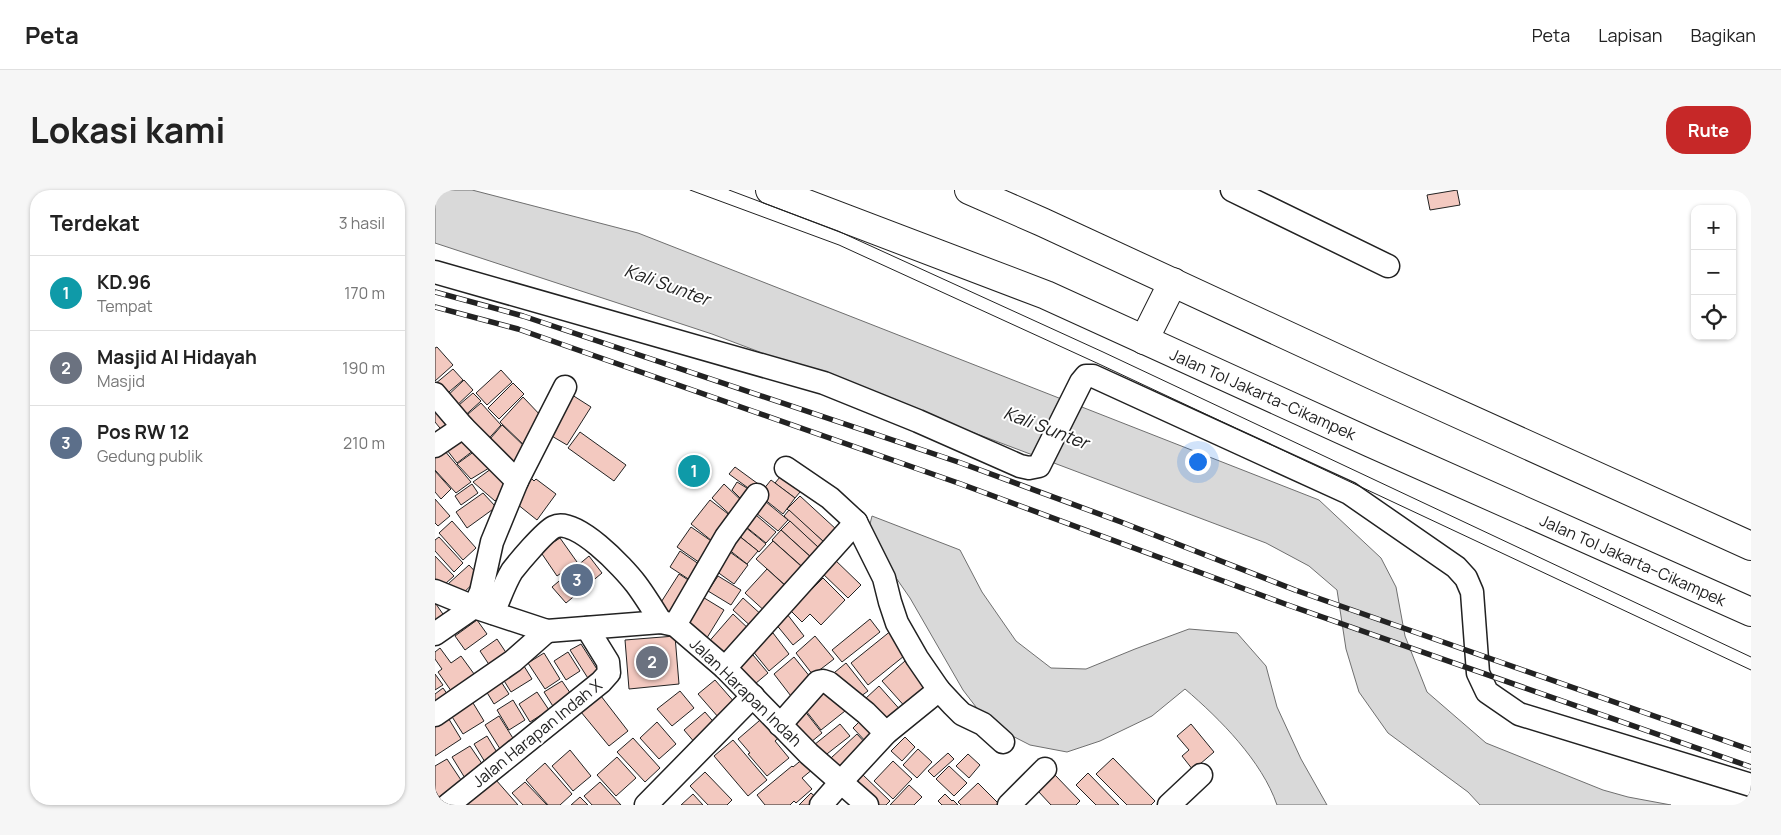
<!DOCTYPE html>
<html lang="id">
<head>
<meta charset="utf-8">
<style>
	body { margin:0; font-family:Manrope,sans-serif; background:#f6f6f6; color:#222 }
	.controls { position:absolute; right:15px; top:15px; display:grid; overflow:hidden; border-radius:10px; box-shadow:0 1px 4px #0004 }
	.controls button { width:45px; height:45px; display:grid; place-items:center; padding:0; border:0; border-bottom:1px solid #e0e0e0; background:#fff; color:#222; font:25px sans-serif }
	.you { position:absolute; left:762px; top:271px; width:18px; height:18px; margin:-12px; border:4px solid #fff; border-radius:50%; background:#1a73e8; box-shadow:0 0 0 8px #1a73e833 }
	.badge { display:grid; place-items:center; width:32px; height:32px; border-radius:50%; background:#c62828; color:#fff; font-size:16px; font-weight:700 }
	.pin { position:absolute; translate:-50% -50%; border:2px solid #fff; box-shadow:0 1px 5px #0006 }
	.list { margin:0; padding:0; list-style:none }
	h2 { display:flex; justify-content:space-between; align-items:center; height:65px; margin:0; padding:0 20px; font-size:21px }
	h2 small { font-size:16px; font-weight:400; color:#767676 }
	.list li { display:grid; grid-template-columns:32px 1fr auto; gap:15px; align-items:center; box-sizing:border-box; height:75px; padding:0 20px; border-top:1px solid #e0e0e0 }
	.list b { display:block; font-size:19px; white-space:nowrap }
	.list p { margin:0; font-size:16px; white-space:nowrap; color:#767676 }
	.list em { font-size:16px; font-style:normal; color:#767676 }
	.icon { flex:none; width:28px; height:28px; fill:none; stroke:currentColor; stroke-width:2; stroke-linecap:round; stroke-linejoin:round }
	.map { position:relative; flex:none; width:1316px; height:615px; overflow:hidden; border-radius:20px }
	header { display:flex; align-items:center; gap:30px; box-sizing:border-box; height:70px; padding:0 25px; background:#fff; border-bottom:1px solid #e0e0e0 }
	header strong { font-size:24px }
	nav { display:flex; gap:28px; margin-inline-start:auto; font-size:18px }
	.intro { display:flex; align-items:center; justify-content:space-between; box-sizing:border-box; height:120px; padding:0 30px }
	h1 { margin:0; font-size:35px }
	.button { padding:12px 22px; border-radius:20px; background:#c62828; color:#fff; font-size:18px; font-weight:700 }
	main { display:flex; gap:30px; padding:0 30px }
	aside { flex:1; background:#fff; border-radius:20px; box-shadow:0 1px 4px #0004 }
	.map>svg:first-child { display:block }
	.water { fill:#d9d9d9; stroke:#6f6f6f }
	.building { fill:#f3c9c0; stroke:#222 }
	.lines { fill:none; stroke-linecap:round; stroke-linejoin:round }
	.minor-casing { stroke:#222; stroke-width:25 }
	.highway-casing { stroke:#222; stroke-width:30 }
	.minor { stroke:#fff; stroke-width:22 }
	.highway { stroke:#fff; stroke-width:28 }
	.tram { stroke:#222; stroke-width:1 }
	.rail-casing { stroke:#222; stroke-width:5.5 }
	.rail { stroke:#fff; stroke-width:4; stroke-dasharray:11; stroke-linecap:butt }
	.labels { text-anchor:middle; stroke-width:4; stroke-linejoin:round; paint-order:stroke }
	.street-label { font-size:16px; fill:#222; stroke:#fff }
	.water-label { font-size:18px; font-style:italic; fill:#222; stroke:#fff }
</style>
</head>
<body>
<header>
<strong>Peta</strong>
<nav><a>Peta</a><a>Lapisan</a><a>Bagikan</a></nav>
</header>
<div class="intro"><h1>Lokasi kami</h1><a class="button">Rute</a></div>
<main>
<aside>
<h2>Terdekat<small>3 hasil</small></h2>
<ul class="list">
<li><span class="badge" style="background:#0f9aa8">1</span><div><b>KD.96</b><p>Tempat</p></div><em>170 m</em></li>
<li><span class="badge" style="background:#6b7280">2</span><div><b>Masjid Al Hidayah</b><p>Masjid</p></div><em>190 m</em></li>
<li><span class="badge" style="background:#5c6f8a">3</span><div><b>Pos RW 12</b><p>Gedung publik</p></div><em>210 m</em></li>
</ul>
</aside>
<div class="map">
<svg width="1316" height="615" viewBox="0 0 1316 615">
	<rect width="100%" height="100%" fill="#fff"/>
	<!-- water -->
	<g class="water">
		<path d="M0,0H37L203,43L884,310L946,368L961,397L970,446L992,502L1051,553L1168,600L1193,607L1236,615H1045L1033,602L953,543L924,502L911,459L902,400L874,376L831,353L277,144L0,53Z"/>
		<path d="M437,326L525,360L547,402L581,451L616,478L651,479L700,459L754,439L802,443L831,476L842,517L866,569L892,615H842C827,571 785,529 750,499L717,526L665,551L632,562L595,555L554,534L528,500L475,408L432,346Z"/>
	</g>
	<!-- building -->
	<g class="building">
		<path d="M1022,0L1025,15L995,20L992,5Z"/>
		<path d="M2,157L18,175L0,191V158Z"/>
		<path d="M18,179L28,190L8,207L0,194Z"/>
		<path d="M66,180L77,192L52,215L41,203Z"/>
		<path d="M29,190L38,200L17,220L8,210Z"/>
		<path d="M78,193L89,204L64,229L53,218Z"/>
		<path d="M38,203L46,211L25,230L17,221Z"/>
		<path d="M134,203L156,217L132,255L110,242Z"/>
		<path d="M0,207L21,234L9,243L0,232Z"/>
		<path d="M88,207L108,228L91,257L65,232Z"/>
		<path d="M46,213L66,235L48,255L26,230Z"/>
		<path d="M67,235L91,258L82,275L49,256Z"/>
		<path d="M145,242L191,275L179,291L133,258Z"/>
		<path d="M33,244L43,257L22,273L12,260Z"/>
		<path d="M44,258L59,275L36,289L22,274Z"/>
		<path d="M9,260L36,292L21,303L0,280V267Z"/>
		<path d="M60,276L76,293L60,311L38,292Z"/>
		<path d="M260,276L268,286L256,295L249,286Z"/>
		<path d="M300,277L326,296L320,303L294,284Z"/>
		<path d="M0,281L16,299L6,309L0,302Z"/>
		<path d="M350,281L370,296L360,308L340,293Z"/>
		<path d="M93,285L99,291L101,289L121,304L102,330L82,314Z"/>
		<path d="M336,290L360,308L348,324L324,305Z"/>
		<path d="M302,292L320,303L312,315L297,300Z"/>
		<path d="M37,294L43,303L26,315L20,306Z"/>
		<path d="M289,294L312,316L301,330L277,308Z"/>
		<path d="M48,303L61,317L32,338L21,322Z"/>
		<path d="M365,306L402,340L390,353L352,319Z"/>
		<path d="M325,307L353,330L343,341L315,318Z"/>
		<path d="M0,309L15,326L3,336L0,333Z"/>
		<path d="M275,310L301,330L282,355L256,334Z"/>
		<path d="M315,320L341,342L331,353L305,332Z"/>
		<path d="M354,320L390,353L385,359L349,326Z"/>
		<path d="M17,331L41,358L28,370L4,343Z"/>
		<path d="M355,331L384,358L376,367L346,340Z"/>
		<path d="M304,332L331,354L324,362L297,340Z"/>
		<path d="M256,337L282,355L268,375L242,357Z"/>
		<path d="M346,340L380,371L371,380L337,350Z"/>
		<path d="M299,342L323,361L312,374L288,355Z"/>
		<path d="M4,347L28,373L19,382L0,361V350Z"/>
		<path d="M125,348L142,372L122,386L105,361Z"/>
		<path d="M338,351L367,377L350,395L321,369Z"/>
		<path d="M288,357L313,375L299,394L274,376Z"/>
		<path d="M245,361L271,379L261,394L235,377Z"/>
		<path d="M0,366L19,386L2,401L0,398Z"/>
		<path d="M154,366L167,383L131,413L117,397Z"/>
		<path d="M398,368L426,395L413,408L385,381Z"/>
		<path d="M34,375L45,387L25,406L13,394Z"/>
		<path d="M332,379L355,400L333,424L310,403Z"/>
		<path d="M244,384L261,395L241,428L223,417Z"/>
		<path d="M283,386L306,400L296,415L273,401Z"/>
		<path d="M388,388L410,410L386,435L375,424L367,432L349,414L370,393L377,399Z"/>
		<path d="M266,406L289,420L270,451L247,436Z"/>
		<path d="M308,408L329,427L319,439L298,420Z"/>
		<path d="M0,414H1L12,430L0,439Z"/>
		<path d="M298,424L317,442L290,472L271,455Z"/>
		<path d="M352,424L369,446L358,455L340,433Z"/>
		<path d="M435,429L445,442L407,472L397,460Z"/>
		<path d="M42,430L52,444L30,460L20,446Z"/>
		<path d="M457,440L474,462L433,495L416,473Z"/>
		<path d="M338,443L354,464L334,481L317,460Z"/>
		<path d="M240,446L244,494L194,499L190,450Z"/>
		<path d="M380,446L399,469L378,485L361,463Z"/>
		<path d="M62,449L74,467L57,479L45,461Z"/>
		<path d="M146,454L167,487L156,493L135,460Z"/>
		<path d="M5,458L16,473L26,466L42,488L19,505L3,482L7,479L0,469V462Z"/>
		<path d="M133,462L145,481L131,490L119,471Z"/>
		<path d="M109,463L125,489L110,499L93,473Z"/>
		<path d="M318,465L333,483L314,499L299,480Z"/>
		<path d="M359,467L380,493L359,510L339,484Z"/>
		<path d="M470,471L496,500L473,520L447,491Z"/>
		<path d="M411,473L433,501L418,512L394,487Z"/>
		<path d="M89,476L97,489L76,502L68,489Z"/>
		<path d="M0,484L8,495L0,500Z"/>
		<path d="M63,487L74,504L59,514L48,496Z"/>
		<path d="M280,490L301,514L284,528L263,504Z"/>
		<path d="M127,491L140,510L121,521L109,502Z"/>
		<path d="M444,496L468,523L454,535L430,509Z"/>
		<path d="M8,498L15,508L0,518V504Z"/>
		<path d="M392,498L410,521L386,540L368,517Z"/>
		<path d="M245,501L259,518L237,536L222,519Z"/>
		<path d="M102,502L114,520L95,532L84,514Z"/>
		<path d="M166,506L193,541L174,556L146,522Z"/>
		<path d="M35,508L49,531L28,544L14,522Z"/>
		<path d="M78,510L90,530L74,540L62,520Z"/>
		<path d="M369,520L387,543L370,557L352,534Z"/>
		<path d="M270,522L282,536L261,554L249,540Z"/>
		<path d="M331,525L347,545L340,551L354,568L332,586L313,564L315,563L303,549Z"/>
		<path d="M12,526L26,549L0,566V534Z"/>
		<path d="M64,526L81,553L67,562L50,535Z"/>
		<path d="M429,527L445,546L434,555L418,538Z"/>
		<path d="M222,532L241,554L224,569L205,548Z"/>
		<path d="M405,534L415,546L388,567L379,555Z"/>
		<path d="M756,534L779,562L758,580L747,566L754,560L742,546Z"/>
		<path d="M422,544L433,556L406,580L396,568Z"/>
		<path d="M52,546L66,569L53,577L39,554Z"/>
		<path d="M470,547L480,557L467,571L456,561Z"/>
		<path d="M198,548L225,578L210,592L182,562Z"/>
		<path d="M298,550L332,590L313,606L279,566Z"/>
		<path d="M35,556L52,581L33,593L17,567Z"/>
		<path d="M483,559L497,572L482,588L468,575Z"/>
		<path d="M135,560L156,586L138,601L117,576Z"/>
		<path d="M513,563L519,569L499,587L493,581Z"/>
		<path d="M533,564L545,575L534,588L521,576Z"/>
		<path d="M182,567L201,588L181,606L162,585Z"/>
		<path d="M369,568L378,579L367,588L377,599L361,613L359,611L355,615H330L322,605L357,576L358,577Z"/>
		<path d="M678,568L720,611L716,615H692L661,584Z"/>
		<path d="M12,569L30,596L6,611L0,600V576Z"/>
		<path d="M458,571L477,589L458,609L439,591Z"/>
		<path d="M110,573L137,604L125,615H113L91,590Z"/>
		<path d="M514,576L532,593L519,606L501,589Z"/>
		<path d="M270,582L297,610L292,615H273L255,596Z"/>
		<path d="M653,583L684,615H661L641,595Z"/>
		<path d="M428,585L455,611L451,615H435L416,597Z"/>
		<path d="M620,585L645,611L641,615H616L603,601Z"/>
		<path d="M61,590L83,615H29Z"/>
		<path d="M90,592L112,615H88L77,603Z"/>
		<path d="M165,592L186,615H157L149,606Z"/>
		<path d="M543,593L565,615H526L523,612Z"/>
		<path d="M474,595L487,607L479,615H455Z"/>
		<path d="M376,603L383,609L377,615H364Z"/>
		<path d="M258,604L268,615H246Z"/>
		<path d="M510,604L517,611L518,610L523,615H507L503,611Z"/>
		<path d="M145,607L153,615H136Z"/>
	</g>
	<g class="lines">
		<defs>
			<g id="minor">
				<path d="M797,0L953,76"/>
				<path d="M0,82L389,193L483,231L585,276L594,278L604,276L646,192L651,186H658L914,303L1021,377L1031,388L1037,402L1043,483L1052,502L1084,524L1316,595"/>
				<path d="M0,204L28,237L82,291"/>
				<path d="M0,256L28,237"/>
				<path d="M351,278L395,308L421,332L449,388L455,412L462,433L482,468L504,500L518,515L527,524L548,534L568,552"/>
				<path d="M0,401L39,417L112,441L226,432L240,435L290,478L374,564L432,615"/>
				<path d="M58,423C64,410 69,394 77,381C84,372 109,342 119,337C140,326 189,378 201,394C210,406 218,419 226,432"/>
				<path d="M240,435L291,347L322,305"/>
				<path d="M0,444L39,417L46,402L57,352L82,291L130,197"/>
				<path d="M290,478L421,332"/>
				<path d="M0,525L78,471L112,441"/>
				<path d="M345,535L383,492L388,491L394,493L431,523L451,543"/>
				<path d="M13,615L166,492L174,483L173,472L152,438"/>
				<path d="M211,615L318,506"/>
				<path d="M386,615L414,583L451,543L504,500"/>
				<path d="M574,615L610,579"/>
				<path d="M734,615L766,585"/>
			</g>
			<g id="highway">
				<path d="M335,0L611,105L936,253L1316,422"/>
				<path d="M534,0L607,32L942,187L1316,356"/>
				<path d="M709,150L738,92"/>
			</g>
		</defs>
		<!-- minor casing -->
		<use href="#minor" class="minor-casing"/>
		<!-- highway casing -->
		<use href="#highway" class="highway-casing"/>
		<!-- minor -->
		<use href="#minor" class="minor"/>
		<!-- highway -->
		<use href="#highway" class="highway"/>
		<!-- tram -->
		<g class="tram">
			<path d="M255,0L404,55L664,174L1316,480"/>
			<path d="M294,0L403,41L668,162L1316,467"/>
		</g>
		<defs>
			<g id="rail">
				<path d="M0,102L88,126L526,273L686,332L860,400L1316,560"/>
				<path d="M0,117L83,139L526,294L853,415L1316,577"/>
			</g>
		</defs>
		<!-- rail casing -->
		<use href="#rail" class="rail-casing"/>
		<!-- rail -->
		<use href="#rail" class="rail"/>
	</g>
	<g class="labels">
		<!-- street labels -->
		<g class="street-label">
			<text transform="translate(828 204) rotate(24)" y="6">Jalan Tol Jakarta–Cikampek</text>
			<text transform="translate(1198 370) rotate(24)" y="6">Jalan Tol Jakarta–Cikampek</text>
			<text transform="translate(311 502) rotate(44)" y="6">Jalan Harapan Indah</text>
			<text transform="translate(102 543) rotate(-39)" y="6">Jalan Harapan Indah X</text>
		</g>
		<!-- water labels -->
		<g class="water-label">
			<text transform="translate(232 95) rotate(20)" y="6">Kali Sunter</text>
			<text transform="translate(611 238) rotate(21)" y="6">Kali Sunter</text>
		</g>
	</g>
</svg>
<div class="controls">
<button>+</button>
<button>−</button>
<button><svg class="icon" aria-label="locate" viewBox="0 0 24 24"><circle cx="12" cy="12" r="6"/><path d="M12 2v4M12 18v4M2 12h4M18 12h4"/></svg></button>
</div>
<div class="you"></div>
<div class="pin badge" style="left:259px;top:281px;background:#0f9aa8">1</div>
<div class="pin badge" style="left:217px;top:472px;background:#6b7280">2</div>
<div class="pin badge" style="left:142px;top:390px;background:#5c6f8a">3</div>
</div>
</main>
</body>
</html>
